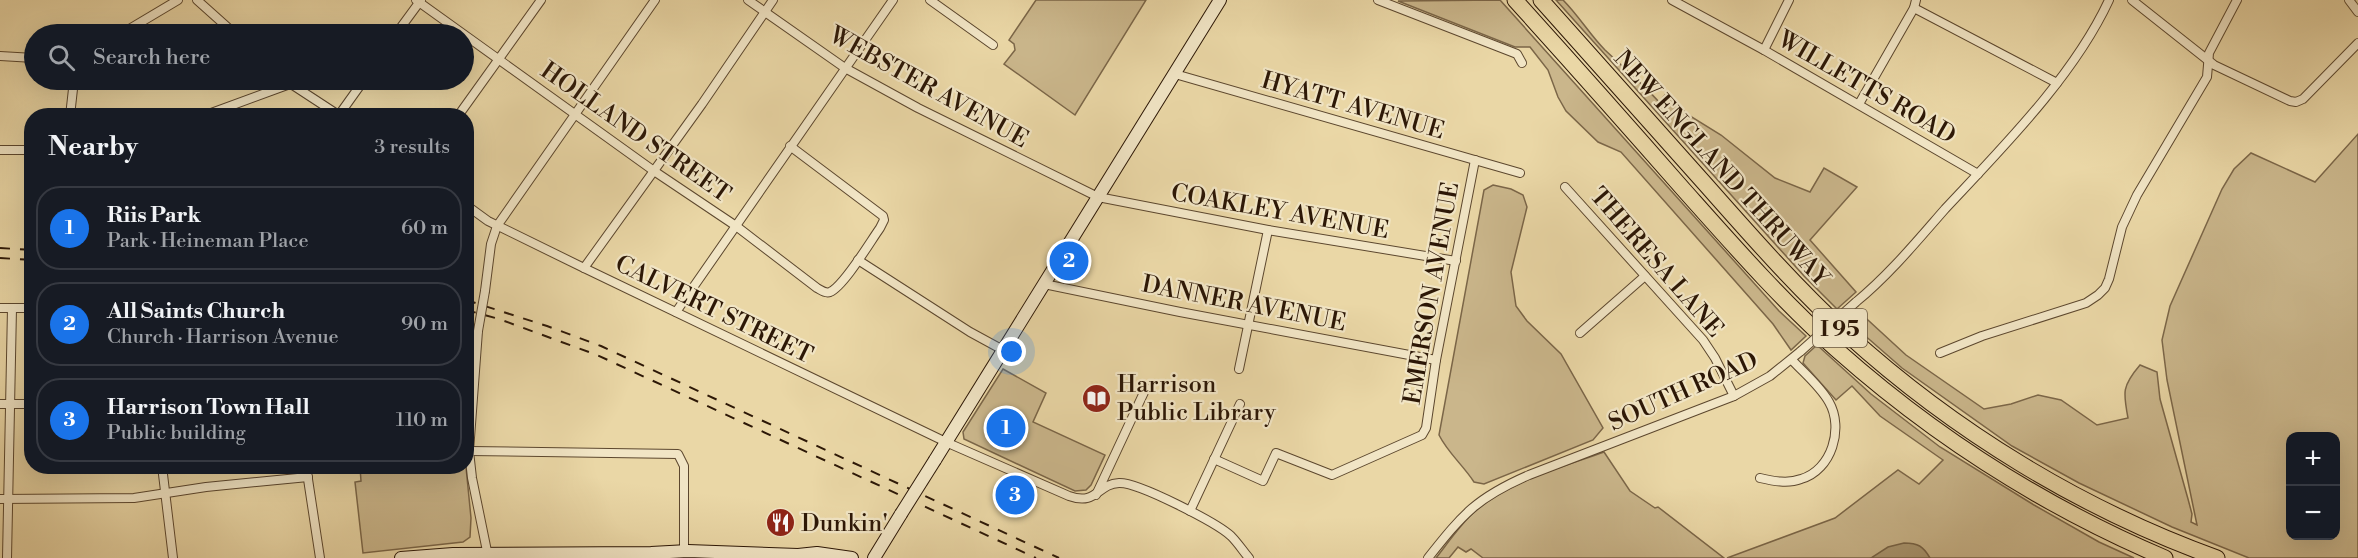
<!DOCTYPE html>
<html lang="en">
<head>
<meta charset="utf-8">
<style>
	body { margin:0; font-family:"Libre Bodoni",serif; background:#20242c; color:#f1f3f6 }
	.controls { position:absolute; right:18px; bottom:18px; display:grid; overflow:hidden; border-radius:12px; box-shadow:0 6px 24px #0002 }
	.controls button { width:54px; height:54px; display:grid; place-items:center; padding:0; border:0; border-bottom:2px solid #363941; background:#171b24; color:#f1f3f6; font:30px sans-serif }
	.you { position:absolute; left:1012px; top:352px; width:21px; height:21px; margin:-15px; border:4px solid #fff; border-radius:50%; background:#1a73e8; box-shadow:0 0 0 9px #1a73e833 }
	.badge { display:grid; place-items:center; width:39px; height:39px; border-radius:50%; background:#1a73e8; color:#fff; font-size:20px; font-weight:700 }
	.pin { position:absolute; translate:-50% -50%; border:3px solid #fff; box-shadow:0 2px 6px #0006 }
	.list { margin:0; padding:0; list-style:none }
	h2 { display:flex; justify-content:space-between; align-items:center; height:78px; margin:0; padding:0 24px; font-size:26px }
	h2 small { font-size:20px; font-weight:400; color:#9ea1a6 }
	.list li { display:grid; grid-template-columns:39px 1fr auto; gap:18px; align-items:center; box-sizing:border-box; height:84px; margin:0 12px 12px; padding:0 12px; border:2px solid #363941; border-radius:24px }
	.list b { display:block; font-size:22px; white-space:nowrap }
	.list p { margin:0; font-size:20px; white-space:nowrap; color:#9ea1a6 }
	.list em { font-size:20px; font-style:normal; color:#9ea1a6 }
	.icon { flex:none; width:33px; height:33px; fill:none; stroke:currentColor; stroke-width:2; stroke-linecap:round; stroke-linejoin:round }
	.map { position:relative; flex:none; width:2358px; height:558px; overflow:hidden }
	.search { position:absolute; background:#171b24; box-shadow:0 6px 24px #0002; left:24px; top:24px; width:450px; height:66px; display:flex; align-items:center; gap:15px; box-sizing:border-box; padding:0 21px; border-radius:33px; color:#9ea1a6; font-size:22px }
	.panel { position:absolute; background:#171b24; box-shadow:0 6px 24px #0002; left:24px; top:108px; width:450px; height:366px; border-radius:24px }
	.map>svg:first-child { display:block }
	.green { fill:#cab68b; stroke:#7b6648; stroke-width:1.5; fill-rule:evenodd }
	.water { fill:#a99670; stroke:#776346; stroke-width:1.5 }
	.lines { fill:none; stroke-linecap:round; stroke-linejoin:round }
	.street-casing { stroke:#5c472e; stroke-width:10 }
	.secondary-casing { stroke:#2c1706; stroke-width:14 }
	.highway-casing { stroke:#2c1706; stroke-width:17 }
	.street { stroke:#f1e5c5; stroke-width:8 }
	.secondary { stroke:#f1e5c5; stroke-width:12 }
	.highway { stroke:#ead7a6; stroke-width:15 }
	.rail { stroke:#2c1706; stroke-width:2; stroke-dasharray:10 10; stroke-linecap:butt }
	.street-bridge-casing { stroke:#5c472e; stroke-width:10; stroke-linecap:butt }
	.secondary-bridge-casing { stroke:#2c1706; stroke-width:14; stroke-linecap:butt }
	.street-bridge { stroke:#f1e5c5; stroke-width:8 }
	.secondary-bridge { stroke:#f1e5c5; stroke-width:12 }
	.labels { text-anchor:middle; stroke-width:4.5; stroke-linejoin:round; paint-order:stroke }
	.shield { fill:#f1e5c5; stroke:#67553f; stroke-width:1.5 }
	.shield-label { font-size:22px; font-weight:bold; fill:#2c1706 }
	.street-label { font-size:24px; fill:#2c1706; stroke:#f1e5c5 }
	.poi-label { font-size:24px; fill:#2c1706; stroke:#f1e5c5; text-anchor:start }
</style>
</head>
<body>
<div class="map">
<svg width="2358" height="558" viewBox="0 0 2358 558">
	<rect width="100%" height="100%" fill="#ead7a6"/>
	<filter id="stains"><feTurbulence type="fractalNoise" baseFrequency=".00333" numOctaves="4"/><feColorMatrix values="0 0 0 0 .2 0 0 0 0 .09 0 0 0 0 .02 0 0 0 .5 -.17"/></filter>
	<radialGradient id="worn" r=".72"><stop offset=".6" stop-color="#630" stop-opacity="0"/><stop offset="1" stop-color="#630" stop-opacity=".3"/></radialGradient>
	<!-- green -->
	<g class="green">
		<path d="M1036,0H1146L1075,115L1004,64L1015,50L1014,44L1009,40Z"/>
		<path d="M1500,0L1779,311L1806,336L1791,350L1773,324L1621,152L1598,142L1566,111L1558,97L1548,70L1530,47H1515L1398,1Z"/>
		<path d="M1556,0H1563C1579,16 1590,35 1605,50C1623,67 1642,83 1659,102L1665,95L1690,116L1721,135L1775,178L1810,192L1824,168L1857,187L1810,240L1856,292L1837,309L1804,276Z"/>
		<path d="M2358,134V558H2249L2172,527L2079,483L2012,446L1902,368L1846,319L1857,310L1906,355L1984,409L2011,404L2038,395L2061,400L2097,425L2128,418C2123,392 2122,386 2140,365L2157,372L2160,399L2188,499L2192,514L2191,522L2197,525L2167,380L2162,340L2170,306L2222,189L2234,169L2251,153L2315,182ZM2290,436H2336V536H2290Z"/>
		<path d="M1493,185L1511,189L1523,195L1527,207L1511,272L1516,306L1527,321L1561,354L1603,428L1593,440L1484,484L1474,482C1463,465 1448,453 1439,435L1484,190Z"/>
		<path d="M467,322L477,325L467,431Z"/>
		<path d="M1817,345L1871,394L1940,447L2034,505L2099,542L2134,558H1727L1835,518L1898,470L1919,484L1943,460L1880,416L1852,386L1836,400L1803,363L1805,356Z"/>
		<path d="M1003,369L1046,393L1033,422L1105,455L1091,485L1086,490L1075,491L964,439L963,432Z"/>
		<path d="M1604,452L1630,491L1655,508L1658,507L1724,558H1483L1471,549L1466,552L1458,547L1449,558H1436C1447,544 1458,528 1471,515C1506,482 1560,468 1604,452Z"/>
		<path d="M360,467H466L471,518L470,537L463,542L363,553L355,482L361,481Z"/>
	</g>
	<!-- water -->
	<path class="water" d="M1904,543C1918,543 1923,546 1930,558H1871L1888,547Z"/>
	<g class="lines">
		<defs>
			<g id="street">
				<path d="M197,0L235,34"/>
				<path d="M416,0L654,171L736,226L817,288C821,290 825,294 830,292C844,286 870,242 880,228L884,220L883,216L790,146"/>
				<path d="M748,0L845,68L918,108L1098,197L1268,230L1456,261"/>
				<path d="M930,0L993,45"/>
				<path d="M1378,0L1517,54L1522,63"/>
				<path d="M1672,0L1764,50L1978,174"/>
				<path d="M2132,0L2214,65L2290,101L2296,102L2303,99L2358,43"/>
				<path d="M2349,0L2358,12"/>
				<path d="M1914,8L2057,83"/>
				<path d="M121,34L178,0"/>
				<path d="M396,34L421,0"/>
				<path d="M1764,50L1789,0"/>
				<path d="M0,56L34,58"/>
				<path d="M1175,74L1520,173"/>
				<path d="M288,82L340,116"/>
				<path d="M1859,104L1914,8L1916,0"/>
				<path d="M339,115L364,80"/>
				<path d="M70,116L74,80"/>
				<path d="M203,116L290,84"/>
				<path d="M458,116L541,0"/>
				<path d="M0,150H32"/>
				<path d="M1565,187L1703,340L1715,358L1734,396"/>
				<path d="M466,205L488,221L584,268L948,443L1069,496C1097,506 1097,484 1119,483C1138,482 1217,523 1231,536C1238,543 1243,551 1249,558"/>
				<path d="M858,260L970,332L1003,350"/>
				<path d="M584,268L702,104L773,0"/>
				<path d="M1044,284L1180,312L1436,360"/>
				<path d="M485,291L491,244L497,226L655,0"/>
				<path d="M1856,302C1889,275 1917,241 1945,209C2002,148 2074,76 2109,0"/>
				<path d="M0,308H32"/>
				<path d="M676,312L893,0"/>
				<path d="M478,331L469,451L472,478L488,556"/>
				<path d="M1580,333L1645,276"/>
				<path d="M1940,353L1982,336L2086,303L2098,295L2105,288L2109,279L2122,227L2137,195L2207,77L2209,53L2237,0"/>
				<path d="M1239,369L1268,230"/>
				<path d="M0,404H32"/>
				<path d="M469,451L678,454L684,466V552"/>
				<path d="M1214,459L1263,481L1276,453L1332,475L1422,435L1426,428L1436,360L1475,160"/>
				<path d="M162,466L173,558"/>
				<path d="M306,466L320,558"/>
				<path d="M1760,478C1773,481 1788,484 1801,479C1832,470 1844,428 1829,402C1820,386 1804,373 1792,360"/>
				<path d="M1096,495L1146,388"/>
				<path d="M0,499L134,498L206,487L308,477"/>
				<path d="M1190,511L1240,404"/>
				<path d="M7,558L12,308"/>
				<path d="M1428,558C1463,514 1476,498 1529,475L1734,396L1770,376L1801,351"/>
			</g>
			<g id="secondary">
				<path d="M935,460L1220,0"/>
				<path d="M401,558L453,554L651,553L688,551L798,555L817,553L852,558"/>
				<path d="M874,558L901,514"/>
			</g>
			<g id="highway">
				<path d="M1515,0C1572,63 1628,126 1684,190C1733,245 1782,301 1837,350C1935,437 2045,507 2165,558"/>
				<path d="M1541,0C1596,62 1652,124 1707,186C1752,237 1797,288 1847,334C1954,431 2081,509 2217,558"/>
			</g>
		</defs>
		<!-- street casing -->
		<use href="#street" class="street-casing"/>
		<!-- secondary casing -->
		<use href="#secondary" class="secondary-casing"/>
		<!-- highway casing -->
		<use href="#highway" class="highway-casing"/>
		<!-- street -->
		<use href="#street" class="street"/>
		<!-- secondary -->
		<use href="#secondary" class="secondary"/>
		<!-- highway -->
		<use href="#highway" class="highway"/>
		<!-- rail -->
		<g class="rail">
			<path d="M0,248L32,250"/>
			<path d="M0,258L32,260"/>
			<path d="M466,300L547,326L601,346L1059,558"/>
			<path d="M466,310L499,319L597,355L1036,558"/>
		</g>
		<defs>
			<g id="street-bridge">
				<path d="M478,331L485,291"/>
				<path d="M1801,351L1856,302"/>
			</g>
			<path id="secondary-bridge" d="M901,514L935,460"/>
		</defs>
		<!-- street-bridge casing -->
		<use href="#street-bridge" class="street-bridge-casing"/>
		<!-- secondary-bridge casing -->
		<use href="#secondary-bridge" class="secondary-bridge-casing"/>
		<!-- street-bridge -->
		<use href="#street-bridge" class="street-bridge"/>
		<!-- secondary-bridge -->
		<use href="#secondary-bridge" class="secondary-bridge"/>
	</g>
	<!-- icons -->
	<defs>
		<symbol id="library-disc" viewBox="-11 -11 22 22"><circle r="9.5" fill="#8f2418" stroke="#f1e5c5"/><path d="M-6-4Q-3-5.5-.7-3.5V5Q-3 3-6 4ZM6-4Q3-5.5 .7-3.5V5Q3 3 6 4Z" fill="#fff"/></symbol>
		<symbol id="restaurant-disc" viewBox="-11 -11 22 22"><circle r="9.5" fill="#8f2418" stroke="#f1e5c5"/><path d="M-5-6h1v4h1v-4h1v4h1v-4h1v5L-1.5 .5V6h-2V.5L-5-1ZM5-6V6H3V1.5H1.5Q1.5-4 5-6Z" fill="#fff"/></symbol>
	</defs>
	<g fill-rule="evenodd">
		<use href="#library-disc" x="1080" y="382" width="33" height="33"/>
		<use href="#restaurant-disc" x="764" y="506" width="33" height="33"/>
	</g>
	<g class="labels">
		<!-- shield labels -->
		<rect class="shield" x="1813" y="309" width="54" height="38" rx="4.5"/>
		<g class="shield-label">
			<text x="1840" y="336">I 95</text>
		</g>
		<!-- street labels -->
		<g class="street-label">
			<text transform="translate(929 87) rotate(29)" y="8">WEBSTER AVENUE</text>
			<text transform="translate(1867 87) rotate(30)" y="8">WILLETTS ROAD</text>
			<text transform="translate(1353 105) rotate(16)" y="8">HYATT AVENUE</text>
			<text transform="translate(636 132) rotate(35)" y="8">HOLLAND STREET</text>
			<text transform="translate(1722 168) rotate(48)" y="8">NEW ENGLAND THRUWAY</text>
			<text transform="translate(1280 211) rotate(10)" y="8">COAKLEY AVENUE</text>
			<text transform="translate(1657 262) rotate(49)" y="8">THERESA LANE</text>
			<text transform="translate(1431 293) rotate(-80)" y="8">EMERSON AVENUE</text>
			<text transform="translate(1244 303) rotate(11)" y="8">DANNER AVENUE</text>
			<text transform="translate(714 309) rotate(26)" y="8">CALVERT STREET</text>
			<text transform="translate(1683 391) rotate(-24)" y="8">SOUTH ROAD</text>
		</g>
		<!-- poi labels -->
		<g class="poi-label">
			<text x="1117" y="392">Harrison<tspan x="1117" dy="28">Public Library</tspan></text>
			<text x="801" y="531">Dunkin'</text>
		</g>
	</g>
	<rect width="100%" height="100%" filter="url(#stains)"/>
	<rect width="100%" height="100%" fill="url(#worn)"/>
</svg>
<div class="controls">
<button>+</button>
<button>−</button>
</div>
<div class="you"></div>
<div class="pin badge" style="left:1006px;top:428px">1</div>
<div class="pin badge" style="left:1069px;top:261px">2</div>
<div class="pin badge" style="left:1015px;top:495px">3</div>
<div class="search"><svg class="icon" aria-label="search" viewBox="0 0 24 24"><circle cx="10" cy="10" r="6"/><path d="M15 15l6 6"/></svg>Search here</div>
<section class="panel">
<h2>Nearby<small>3 results</small></h2>
<ul class="list">
<li><span class="badge">1</span><div><b>Riis Park</b><p>Park · Heineman Place</p></div><em>60 m</em></li>
<li><span class="badge">2</span><div><b>All Saints Church</b><p>Church · Harrison Avenue</p></div><em>90 m</em></li>
<li><span class="badge">3</span><div><b>Harrison Town Hall</b><p>Public building</p></div><em>110 m</em></li>
</ul>
</section>
</div>
</body>
</html>
